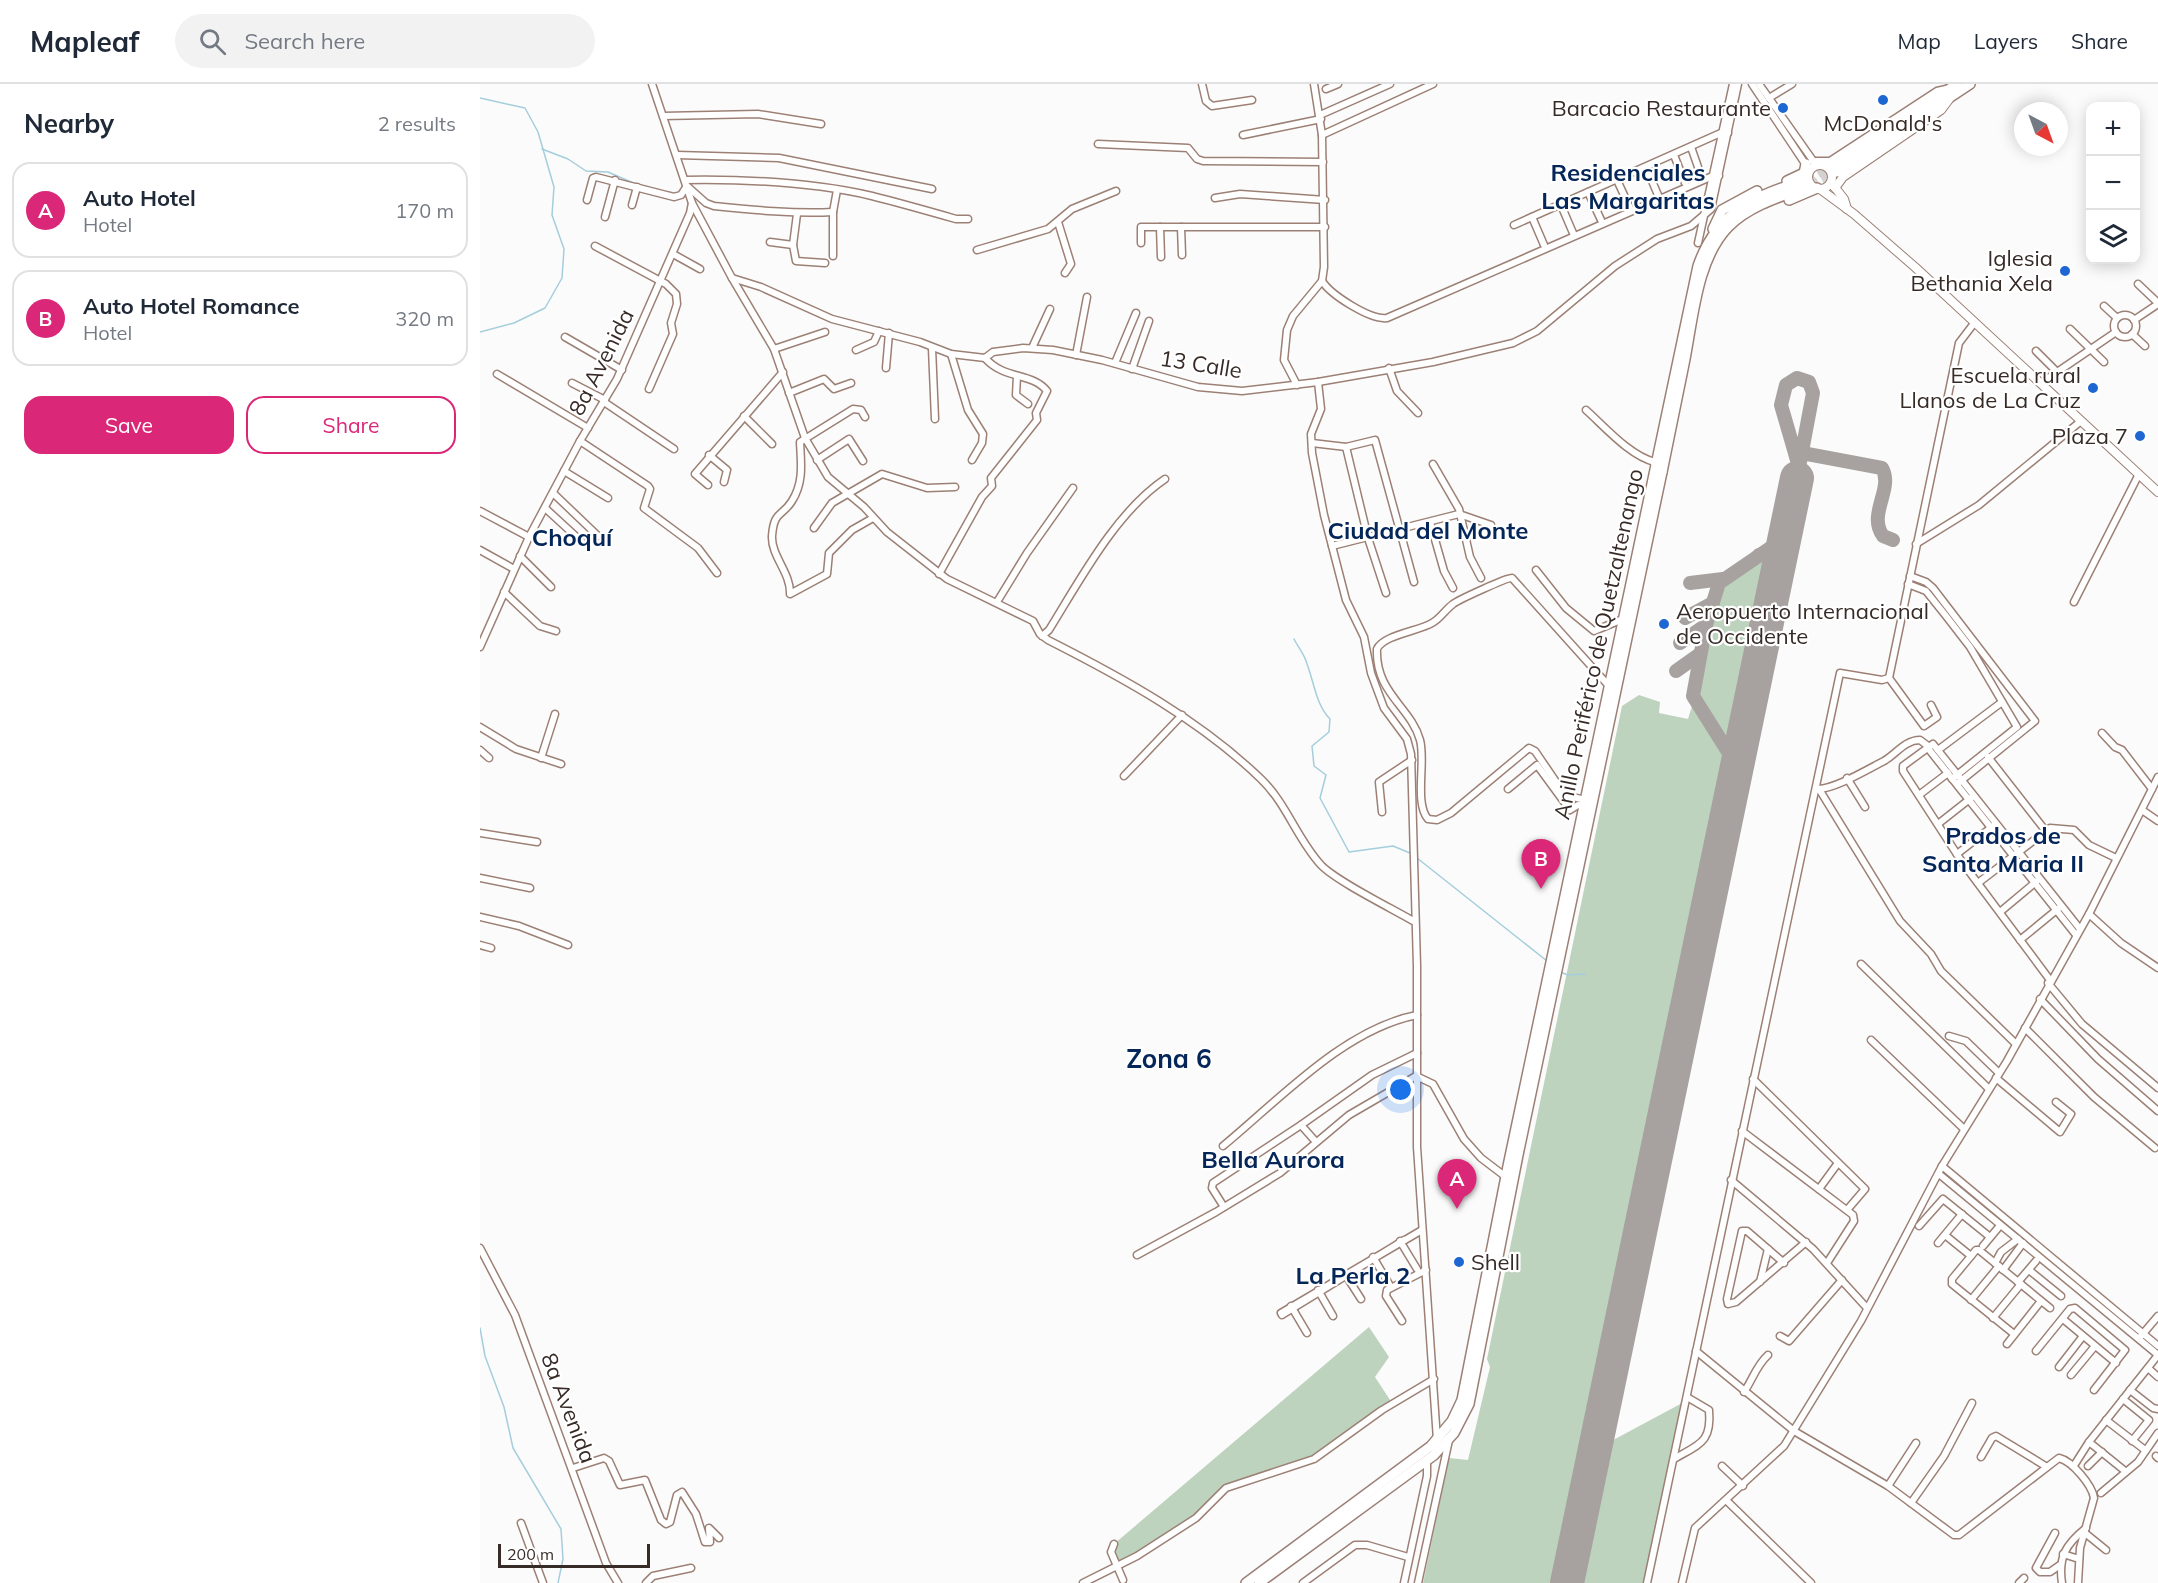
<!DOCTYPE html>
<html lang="en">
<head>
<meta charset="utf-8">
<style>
	body { margin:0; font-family:Mulish,sans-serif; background:#f2f2f3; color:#1f2937 }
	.controls { position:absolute; right:18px; top:18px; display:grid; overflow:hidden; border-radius:12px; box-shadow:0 3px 15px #0003 }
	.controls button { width:54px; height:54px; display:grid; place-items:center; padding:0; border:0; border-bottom:2px solid #e0e1e3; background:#fff; color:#1f2937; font:30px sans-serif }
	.compass { position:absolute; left:1534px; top:18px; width:54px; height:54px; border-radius:50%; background:#fff; box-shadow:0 3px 15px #0003; rotate:139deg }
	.scale { position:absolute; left:18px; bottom:15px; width:152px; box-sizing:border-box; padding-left:6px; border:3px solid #372b27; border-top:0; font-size:16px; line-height:21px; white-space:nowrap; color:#372b27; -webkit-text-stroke:4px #fff; paint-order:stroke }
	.you { position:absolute; left:921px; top:1006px; width:21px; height:21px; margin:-15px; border:4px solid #fff; border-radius:50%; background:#1a73e8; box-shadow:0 0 0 9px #1a73e833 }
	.badge { display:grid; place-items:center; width:39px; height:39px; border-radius:50%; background:#db2777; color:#fff; font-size:20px; font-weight:700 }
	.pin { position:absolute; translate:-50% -50px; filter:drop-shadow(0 2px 3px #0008) }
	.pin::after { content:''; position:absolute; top:32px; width:21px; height:18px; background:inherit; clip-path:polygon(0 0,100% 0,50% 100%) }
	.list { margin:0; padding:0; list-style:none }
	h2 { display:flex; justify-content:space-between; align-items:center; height:78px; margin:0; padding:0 24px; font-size:26px }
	h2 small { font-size:20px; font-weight:400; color:#747a83 }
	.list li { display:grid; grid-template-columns:39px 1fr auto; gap:18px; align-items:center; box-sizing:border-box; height:96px; margin:0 12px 12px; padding:0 12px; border:2px solid #e0e1e3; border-radius:18px }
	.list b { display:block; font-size:22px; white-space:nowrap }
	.list p { margin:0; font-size:20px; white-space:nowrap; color:#747a83 }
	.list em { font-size:20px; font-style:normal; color:#747a83 }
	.actions { display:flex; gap:12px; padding:18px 24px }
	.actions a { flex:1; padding:14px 0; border:2px solid #db2777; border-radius:18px; text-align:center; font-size:21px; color:#db2777 }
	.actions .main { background:#db2777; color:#fff }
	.icon { flex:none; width:33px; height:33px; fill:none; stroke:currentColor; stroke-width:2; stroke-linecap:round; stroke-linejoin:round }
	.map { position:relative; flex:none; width:1678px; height:1499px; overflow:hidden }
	header { display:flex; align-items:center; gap:36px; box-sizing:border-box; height:84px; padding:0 30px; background:#fff; border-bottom:2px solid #e0e1e3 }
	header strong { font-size:28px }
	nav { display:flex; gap:33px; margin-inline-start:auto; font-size:21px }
	.search { width:420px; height:54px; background:#f2f2f3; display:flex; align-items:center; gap:15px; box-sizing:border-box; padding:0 21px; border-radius:33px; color:#747a83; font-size:22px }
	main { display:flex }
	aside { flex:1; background:#fff }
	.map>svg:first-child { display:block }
	.green { fill:#bdd3bd }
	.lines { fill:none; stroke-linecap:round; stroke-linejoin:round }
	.stream { stroke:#a4cedc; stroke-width:1.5 }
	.taxiway { stroke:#a7a2a0; stroke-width:14 }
	.runway { stroke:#a7a2a0; stroke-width:34 }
	.highway-tunnel { stroke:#d4d1d1; stroke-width:9; stroke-dasharray:9 4.5; stroke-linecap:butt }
	.minor-casing { stroke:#9c8075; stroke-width:9 }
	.major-casing { stroke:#9c8075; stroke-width:10 }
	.highway-casing { stroke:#9c8075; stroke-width:12 }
	.minor { stroke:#fff; stroke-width:6 }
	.major { stroke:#fff; stroke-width:8 }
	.highway { stroke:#fff; stroke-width:9 }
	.poi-dot { fill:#1e67d2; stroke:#fff; stroke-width:2 }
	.labels { text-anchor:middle; stroke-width:4.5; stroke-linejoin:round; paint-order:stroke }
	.poi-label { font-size:22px; fill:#372b27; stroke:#fff; text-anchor:end }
	.street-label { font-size:22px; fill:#372b27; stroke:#fff }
	.neighbourhood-label { font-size:24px; font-weight:bold; fill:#042659; stroke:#fff }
	.quarter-label { font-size:26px; font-weight:bold; fill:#042659; stroke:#fff }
</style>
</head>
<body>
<header>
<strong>Mapleaf</strong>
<div class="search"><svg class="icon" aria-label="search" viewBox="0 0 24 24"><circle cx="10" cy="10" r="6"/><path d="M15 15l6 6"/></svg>Search here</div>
<nav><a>Map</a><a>Layers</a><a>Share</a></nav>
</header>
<main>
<aside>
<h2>Nearby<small>2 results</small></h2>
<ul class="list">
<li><span class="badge">A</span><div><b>Auto Hotel</b><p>Hotel</p></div><em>170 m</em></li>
<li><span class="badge">B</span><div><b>Auto Hotel Romance</b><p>Hotel</p></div><em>320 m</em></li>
</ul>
<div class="actions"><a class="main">Save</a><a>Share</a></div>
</aside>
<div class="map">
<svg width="1678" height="1499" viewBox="0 0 1678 1499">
	<rect width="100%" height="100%" fill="#fbfbfb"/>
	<!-- green -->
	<g class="green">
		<path d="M1281,477L1286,479L1290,486L1256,647L1248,652C1235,645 1219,619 1219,604L1240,509L1250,498Z"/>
		<path d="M1159,611L1180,618L1179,629L1208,635L1212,622L1245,670L1248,677L1247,689L1078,1499H943L969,1374L988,1376L1010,1283L1007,1275L1142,622Z"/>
		<path d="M889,1243L909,1273L895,1293L912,1319L848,1367L746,1404L716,1434L638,1482L634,1460Z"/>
		<path d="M1204,1318L1167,1499H1095L1124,1361Z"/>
	</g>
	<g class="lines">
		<!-- stream -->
		<g class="stream">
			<path d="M0,14L45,24L58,48L74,103L72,131L84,165L82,194L65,224L34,239L0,248"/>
			<path d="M62,65L88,75L106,87L128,88L158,101"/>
			<path d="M182,107L195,109"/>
			<path d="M814,555C818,563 825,571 827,580C834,598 836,621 850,635L849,648L832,662L834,682L846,691L840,714L869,768L913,762L930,769"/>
			<path d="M937,774L1067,877"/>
			<path d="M1080,888L1088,891L1105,890"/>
			<path d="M0,1244L5,1272L24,1323L33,1364L81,1445L83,1475L78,1499"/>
		</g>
		<!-- taxiway -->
		<g class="taxiway">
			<path d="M1322,369L1402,384C1414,405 1387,430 1403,452L1413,456"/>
			<path d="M1317,394L1333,309L1329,298L1317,294L1306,301L1301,321L1319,383"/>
			<path d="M1279,471L1286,469L1293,476L1297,489"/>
			<path d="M1210,499L1243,495"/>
			<path d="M1205,534L1233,519"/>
			<path d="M1200,559L1226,541"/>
			<path d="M1196,587L1220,570"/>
			<path d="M1242,657L1248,661L1255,660L1264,645"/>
			<path d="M1252,704V674L1213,612L1226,541L1239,499L1299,458L1306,445"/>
		</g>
		<!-- runway -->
		<path class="runway" d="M1087,1499L1317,394"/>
		<!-- highway-tunnel -->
		<g class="highway-tunnel">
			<path d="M1326,96L1353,82"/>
			<path d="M1330,102L1357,88"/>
		</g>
		<defs>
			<g id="minor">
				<path d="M722,0L726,17L732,22L772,16"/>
				<path d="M1272,0L1330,87"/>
				<path d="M1279,0L1334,78"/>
				<path d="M846,5L858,0"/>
				<path d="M1289,14L1312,0"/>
				<path d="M840,31L910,0"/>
				<path d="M183,32L278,30L341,40"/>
				<path d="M763,51L841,35"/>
				<path d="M842,51L953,0"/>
				<path d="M618,60L708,64L717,75L723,77L843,78"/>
				<path d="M1211,63L1218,83"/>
				<path d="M197,71L299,74L452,105"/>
				<path d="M1194,71L1205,99"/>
				<path d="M1332,77H1350L1457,7L1466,5"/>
				<path d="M1166,83L1178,111"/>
				<path d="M205,96C267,95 332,98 392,112C420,119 448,127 476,135H488"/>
				<path d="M1137,96L1150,124"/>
				<path d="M1108,108L1121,136"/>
				<path d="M735,114L760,110L845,116"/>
				<path d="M107,116L113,94L116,93L194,113L201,111L207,102L226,119L234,122C274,126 314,130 353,128"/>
				<path d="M212,119L252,194L294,265L325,354L348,393L384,423L407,448L467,495L553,537L560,550L568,556C643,594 720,636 781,695C807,720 817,755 841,781C856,797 913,825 935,838"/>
				<path d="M152,121L157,103"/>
				<path d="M1081,121L1093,149"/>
				<path d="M317,130L313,161L316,177L345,179"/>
				<path d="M125,133L135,96"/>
				<path d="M1052,133L1064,161"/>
				<path d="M578,138L591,180L585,189"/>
				<path d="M1034,141L1243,48L1248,49"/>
				<path d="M680,143L681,173"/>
				<path d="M701,143L702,171"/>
				<path d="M290,158L313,161"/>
				<path d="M661,159V143H845"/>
				<path d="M1218,159L1253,0"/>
				<path d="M115,162L186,200L196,210L197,220L191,239L193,250L169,305"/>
				<path d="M497,166L568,145L592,125L636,107"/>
				<path d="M193,170L220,185"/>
				<path d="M353,172V128L357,106"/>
				<path d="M252,194L281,203L352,235L440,258L471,270L505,274L513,268L543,264L573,266L622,276L718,303L762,307L838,298L953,278L1033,259L1057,247L1135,182L1177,155L1211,142L1231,125L1258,0"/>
				<path d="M842,197C851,211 890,236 907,234L1235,91L1239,92"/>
				<path d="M1658,200L1678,219"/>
				<path d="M1624,222L1637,234"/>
				<circle cx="1645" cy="242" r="11"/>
				<path d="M1654,236L1678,220"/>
				<path d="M1590,245L1624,278"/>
				<path d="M1652,250L1665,262"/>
				<path d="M85,253L142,286"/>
				<path d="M452,264L455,335"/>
				<path d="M552,264L570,225"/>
				<path d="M294,265L345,248"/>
				<path d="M376,266L394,258L399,247"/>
				<path d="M1556,267L1577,288"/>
				<path d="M471,270L488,326L503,350L502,359L492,376"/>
				<path d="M596,271L607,213"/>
				<path d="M635,279L656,229"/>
				<path d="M406,284L409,249"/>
				<path d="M909,284L917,307L938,329"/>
				<path d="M652,285L669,237"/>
				<path d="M17,290L108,344"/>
				<path d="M537,292L536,311L548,320"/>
				<path d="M838,298L841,325L831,350L832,369L844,431L866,516L884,553L891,589L904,624L927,655L931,670L937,882V1063L957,1356"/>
				<path d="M92,299L125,316"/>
				<path d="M1561,299L1636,248"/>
				<path d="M817,301L804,276L807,246L813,232L842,197L844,183L842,51L834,0"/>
				<path d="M309,309L344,295L354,305L371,299"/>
				<path d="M124,318L194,365"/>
				<path d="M1106,326C1125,343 1150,372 1175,378"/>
				<path d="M264,332L292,360"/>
				<path d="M385,333L381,326L373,325L320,358C321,379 324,398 312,417C302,433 294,426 292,452C291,472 311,489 310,510L347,490L349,469L372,446L393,434"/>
				<path d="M100,357L168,402L170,405L164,424L218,464L237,489"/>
				<path d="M832,359L866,363L895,356L934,498"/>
				<path d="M866,363L888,454L906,509"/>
				<path d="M229,371L247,386L244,398"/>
				<path d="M337,376L369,355L383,377"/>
				<path d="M953,380L979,425L990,473L1001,494"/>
				<path d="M84,387L128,414"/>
				<path d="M228,401L215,390L303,288"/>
				<path d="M73,409L118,452"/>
				<path d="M65,424L102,458"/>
				<path d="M0,427L49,453"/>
				<path d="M950,438L964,487L973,504"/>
				<path d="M334,444L352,419L402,390L447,404L475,403"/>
				<path d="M1436,460L1499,421L1601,337"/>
				<path d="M852,462L979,430L1011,441"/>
				<path d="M0,466L34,485"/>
				<path d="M40,472L71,503"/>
				<path d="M1056,486L1086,524L1114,547L1143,535"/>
				<path d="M459,490L502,413L512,402L511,394L557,336L556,329L567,307C552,288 524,296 505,274"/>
				<path d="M1430,492L1446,498L1453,504L1555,637L1477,700"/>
				<path d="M1428,500L1446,507L1466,532L1490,563L1537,643L1472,695"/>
				<path d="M24,508L60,542L76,547"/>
				<path d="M517,518L547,469L593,404"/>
				<path d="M1594,518L1659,390"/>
				<path d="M562,552L569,546C600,496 636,428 685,395"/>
				<path d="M0,563L49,453L100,357L137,295L210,129L212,119L172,0"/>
				<path d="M1451,621L1457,633L1444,642L1409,594L1479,259L1495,238"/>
				<path d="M0,643L36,665L81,680"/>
				<path d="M1622,649L1635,663L1642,666L1672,705"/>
				<path d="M1447,663L1596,851"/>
				<path d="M0,666L9,674"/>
				<path d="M1458,666L1522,618"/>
				<path d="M1508,673L1565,746"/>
				<path d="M61,674L75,630"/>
				<path d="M644,692L702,631"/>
				<path d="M1367,694L1385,723"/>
				<path d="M1028,705L1057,681L1090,726L1098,721L1104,722"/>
				<path d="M1338,705C1355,705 1388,685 1404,677C1416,670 1425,656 1440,656L1448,662"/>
				<path d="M1339,705L1420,837L1451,870L1461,887L1536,960"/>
				<path d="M1439,711L1468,689"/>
				<path d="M1105,716L1085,711L1055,667L1049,664L971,729L957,736L948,735C934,719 946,677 940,656C931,623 895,609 897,565C903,551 939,547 952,539C960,535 965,526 973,520C978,516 1028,493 1032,494L1129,602"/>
				<path d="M1662,726L1678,737"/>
				<path d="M902,728L899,698L932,676"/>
				<path d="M1458,740L1491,714"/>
				<path d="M0,749L57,758"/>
				<path d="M1477,770L1513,742"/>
				<path d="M0,794L50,804"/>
				<path d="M1498,799L1570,744L1594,746L1609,761L1636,774"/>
				<path d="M1520,828L1557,797"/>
				<path d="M1609,830L1641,859L1678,884"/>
				<path d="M0,833L39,842L88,861"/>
				<path d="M1540,856L1579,824"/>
				<path d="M0,861L11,864"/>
				<path d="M1381,880L1509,1005"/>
				<path d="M1570,896L1482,778L1423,687V682L1453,660L1600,845"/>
				<path d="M1568,899L1602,940L1678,1004"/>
				<path d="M1560,915L1618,975L1678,1027"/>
				<path d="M1545,944L1614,1013L1675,1064"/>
				<path d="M1469,952L1486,957L1519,989"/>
				<path d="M1391,956L1484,1045"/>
				<path d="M1516,994L1580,1048L1591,1030L1576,1018"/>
				<path d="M1273,995L1385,1105L1367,1126"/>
				<path d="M821,1041L836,1058"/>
				<path d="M1262,1047L1373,1131L1374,1137L1347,1179"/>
				<path d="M743,1062C799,1016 864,945 937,931"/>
				<path d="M1462,1082L1678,1262"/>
				<path d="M1459,1090L1678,1271L1609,1358L1595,1380"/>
				<path d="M1251,1096L1333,1165L1387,1224"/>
				<path d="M1339,1105L1358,1079"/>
				<path d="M744,1123L732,1104L733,1099L821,1041L892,991L937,969"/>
				<path d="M1439,1142L1463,1115L1510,1153"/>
				<path d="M1465,1151L1491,1172"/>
				<path d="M924,1156L802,1231L801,1229L942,1146"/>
				<path d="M920,1157L937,1185"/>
				<path d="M1458,1159L1482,1130"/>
				<path d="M1503,1162L1518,1144"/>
				<path d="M0,1164L35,1231L126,1479L138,1499"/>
				<path d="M657,1171L736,1128L800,1089L869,1031L936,992L953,1000L984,1055L1001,1074L1026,1093"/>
				<path d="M893,1173L909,1200"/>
				<path d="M1304,1179L1267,1147H1262L1247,1215L1248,1220L1256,1218L1326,1158"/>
				<path d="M1515,1179L1521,1168L1538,1155"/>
				<path d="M1523,1186L1543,1159"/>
				<path d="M1549,1186L1581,1212"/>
				<path d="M865,1190L881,1215"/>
				<path d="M1280,1198L1288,1165"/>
				<path d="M1538,1198L1556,1177"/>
				<path d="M838,1206L853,1232"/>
				<path d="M1491,1216L1519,1182"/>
				<path d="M811,1222L827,1249"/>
				<path d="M1513,1234L1541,1200"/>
				<path d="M1583,1235L1636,1279"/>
				<path d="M922,1237L906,1212L907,1206L946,1186"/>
				<path d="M1534,1250L1472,1200V1195L1496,1166H1499L1570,1224"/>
				<path d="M1300,1252L1309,1257L1362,1196"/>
				<path d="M1661,1252L1678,1232"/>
				<path d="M1527,1260L1561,1217"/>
				<path d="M1216,1267L1314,1347L1408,1402L1474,1451H1479L1575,1377L1579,1374C1592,1377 1612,1401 1614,1414L1600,1464L1598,1499"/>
				<path d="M1556,1267L1590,1225L1595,1224L1645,1266L1614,1306"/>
				<path d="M1579,1283L1603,1252"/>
				<path d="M1668,1284L1678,1293"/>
				<path d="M1591,1291L1615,1262"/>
				<path d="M1650,1306L1673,1324L1678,1325"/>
				<path d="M1264,1308C1273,1295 1276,1282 1288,1271"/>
				<path d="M1643,1315L1669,1336L1652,1357"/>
				<path d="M1626,1336L1665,1366"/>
				<path d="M1609,1358L1645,1387"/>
				<path d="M1676,1372L1678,1374"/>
				<path d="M1501,1373L1512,1354L1516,1352L1567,1383"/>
				<path d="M1194,1375C1219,1360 1232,1359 1229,1326L1207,1313"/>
				<path d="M1242,1382L1263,1402"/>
				<path d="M1608,1382L1622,1368"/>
				<path d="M93,1384L124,1374L129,1377L140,1401L165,1396L181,1436L186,1440L190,1438L197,1411L202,1408L216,1430L225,1458H230L229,1444L239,1454"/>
				<path d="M1408,1402L1436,1359"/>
				<path d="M1621,1409L1658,1378L1678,1349"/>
				<path d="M1247,1417L1331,1499"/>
				<path d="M1431,1419L1464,1372L1492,1319"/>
				<path d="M41,1439L63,1499"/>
				<path d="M1575,1449L1556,1484L1560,1488H1570L1580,1481"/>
				<path d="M1605,1449L1626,1466"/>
				<path d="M634,1460L631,1468L643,1496"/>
				<path d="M1583,1470L1599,1475"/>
				<path d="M166,1499L173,1492L211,1484"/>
				<path d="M603,1499L657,1472L716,1434L746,1404L834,1375L902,1326L954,1295"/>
				<path d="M823,1499L875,1461H887L928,1473"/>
				<path d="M924,1499L947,1392V1376"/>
				<path d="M938,1499L969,1356"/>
				<path d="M1167,1499L1360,589L1402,596L1409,594"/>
				<path d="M1202,1499L1215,1444L1304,1362L1381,1237L1462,1082L1527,977L1609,830L1678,693"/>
				<path d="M1539,1499L1544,1494"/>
				<path d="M1582,1499C1578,1473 1586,1460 1606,1444"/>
			</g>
			<g id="major">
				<circle cx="1340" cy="93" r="12"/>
				<path d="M1353,101L1364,115L1367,125"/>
				<path d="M1355,104L1363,93L1461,26L1470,14"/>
				<path d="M1340,105L1374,130L1436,184L1678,408"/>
			</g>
			<g id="highway">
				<path d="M1353,82L1477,0"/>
				<path d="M1357,88L1490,0"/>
				<path d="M1307,97L1324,89L1326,80"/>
				<path d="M1309,116L1337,104"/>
				<path d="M1233,145L1242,126L1277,107"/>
				<path d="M1182,388C1189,352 1197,316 1204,280C1213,237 1216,176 1248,143C1270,121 1302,112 1330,102"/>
				<path d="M766,1499L951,1362L972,1337L982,1316L1028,1082L1218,182C1237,127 1274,112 1326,96"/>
				<path d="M779,1499L954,1371L974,1349L989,1320L1038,1071L1182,388L1175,378"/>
			</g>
		</defs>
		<!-- minor casing -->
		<use href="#minor" class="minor-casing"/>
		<!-- major casing -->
		<use href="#major" class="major-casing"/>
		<!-- highway casing -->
		<use href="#highway" class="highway-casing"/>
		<!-- minor -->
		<use href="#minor" class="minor"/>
		<!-- major -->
		<use href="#major" class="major"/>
		<!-- highway -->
		<use href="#highway" class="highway"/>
	</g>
	<!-- markers -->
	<g class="poi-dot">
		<circle cx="1403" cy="16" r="6"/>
		<circle cx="1303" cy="24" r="6"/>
		<circle cx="1585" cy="187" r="6"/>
		<circle cx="1613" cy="304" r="6"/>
		<circle cx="1660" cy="352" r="6"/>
		<circle cx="1184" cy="540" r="6"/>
		<circle cx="979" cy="1178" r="6"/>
	</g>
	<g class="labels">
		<!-- poi labels -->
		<g class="poi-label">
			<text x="1291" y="32">Barcacio Restaurante</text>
			<text x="1403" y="47" text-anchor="middle">McDonald's</text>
			<text x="1573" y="182">Iglesia<tspan x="1573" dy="25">Bethania Xela</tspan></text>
			<text x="1601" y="299">Escuela rural<tspan x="1601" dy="25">Llanos de La Cruz</tspan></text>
			<text x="1648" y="360">Plaza 7</text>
			<text x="1196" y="535" text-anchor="start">Aeropuerto Internacional<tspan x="1196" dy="25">de Occidente</tspan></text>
			<text x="991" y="1186" text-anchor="start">Shell</text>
		</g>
		<!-- street labels -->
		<g class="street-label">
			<text transform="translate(121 278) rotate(-63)" y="8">8a Avenida</text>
			<text transform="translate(721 280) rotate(9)" y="8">13 Calle</text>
			<text transform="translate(1118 560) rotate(-78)" y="8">Anillo Periférico de Quetzaltenango</text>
			<text transform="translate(89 1324) rotate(69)" y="8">8a Avenida</text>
		</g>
		<!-- neighbourhood labels -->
		<g class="neighbourhood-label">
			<text x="1148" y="97">Residenciales<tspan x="1148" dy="28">Las Margaritas</tspan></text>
			<text x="948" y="455">Ciudad del Monte</text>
			<text x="92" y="462">Choquí</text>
			<text x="1523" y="760">Prados de<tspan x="1523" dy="28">Santa Maria II</tspan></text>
			<text x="793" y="1084">Bella Aurora</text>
			<text x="873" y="1200">La Perla 2</text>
		</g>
		<!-- quarter labels -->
		<g class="quarter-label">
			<text x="689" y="984">Zona 6</text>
		</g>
	</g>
</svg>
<div class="controls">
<button>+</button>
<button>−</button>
<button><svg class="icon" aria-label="layers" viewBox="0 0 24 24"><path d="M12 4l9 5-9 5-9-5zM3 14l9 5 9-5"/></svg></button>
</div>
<svg class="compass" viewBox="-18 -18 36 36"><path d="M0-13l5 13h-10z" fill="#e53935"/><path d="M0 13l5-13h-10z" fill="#747a83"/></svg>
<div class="scale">200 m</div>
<div class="you"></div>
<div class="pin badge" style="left:977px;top:1125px">A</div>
<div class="pin badge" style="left:1061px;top:805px">B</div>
</div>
</main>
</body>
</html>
